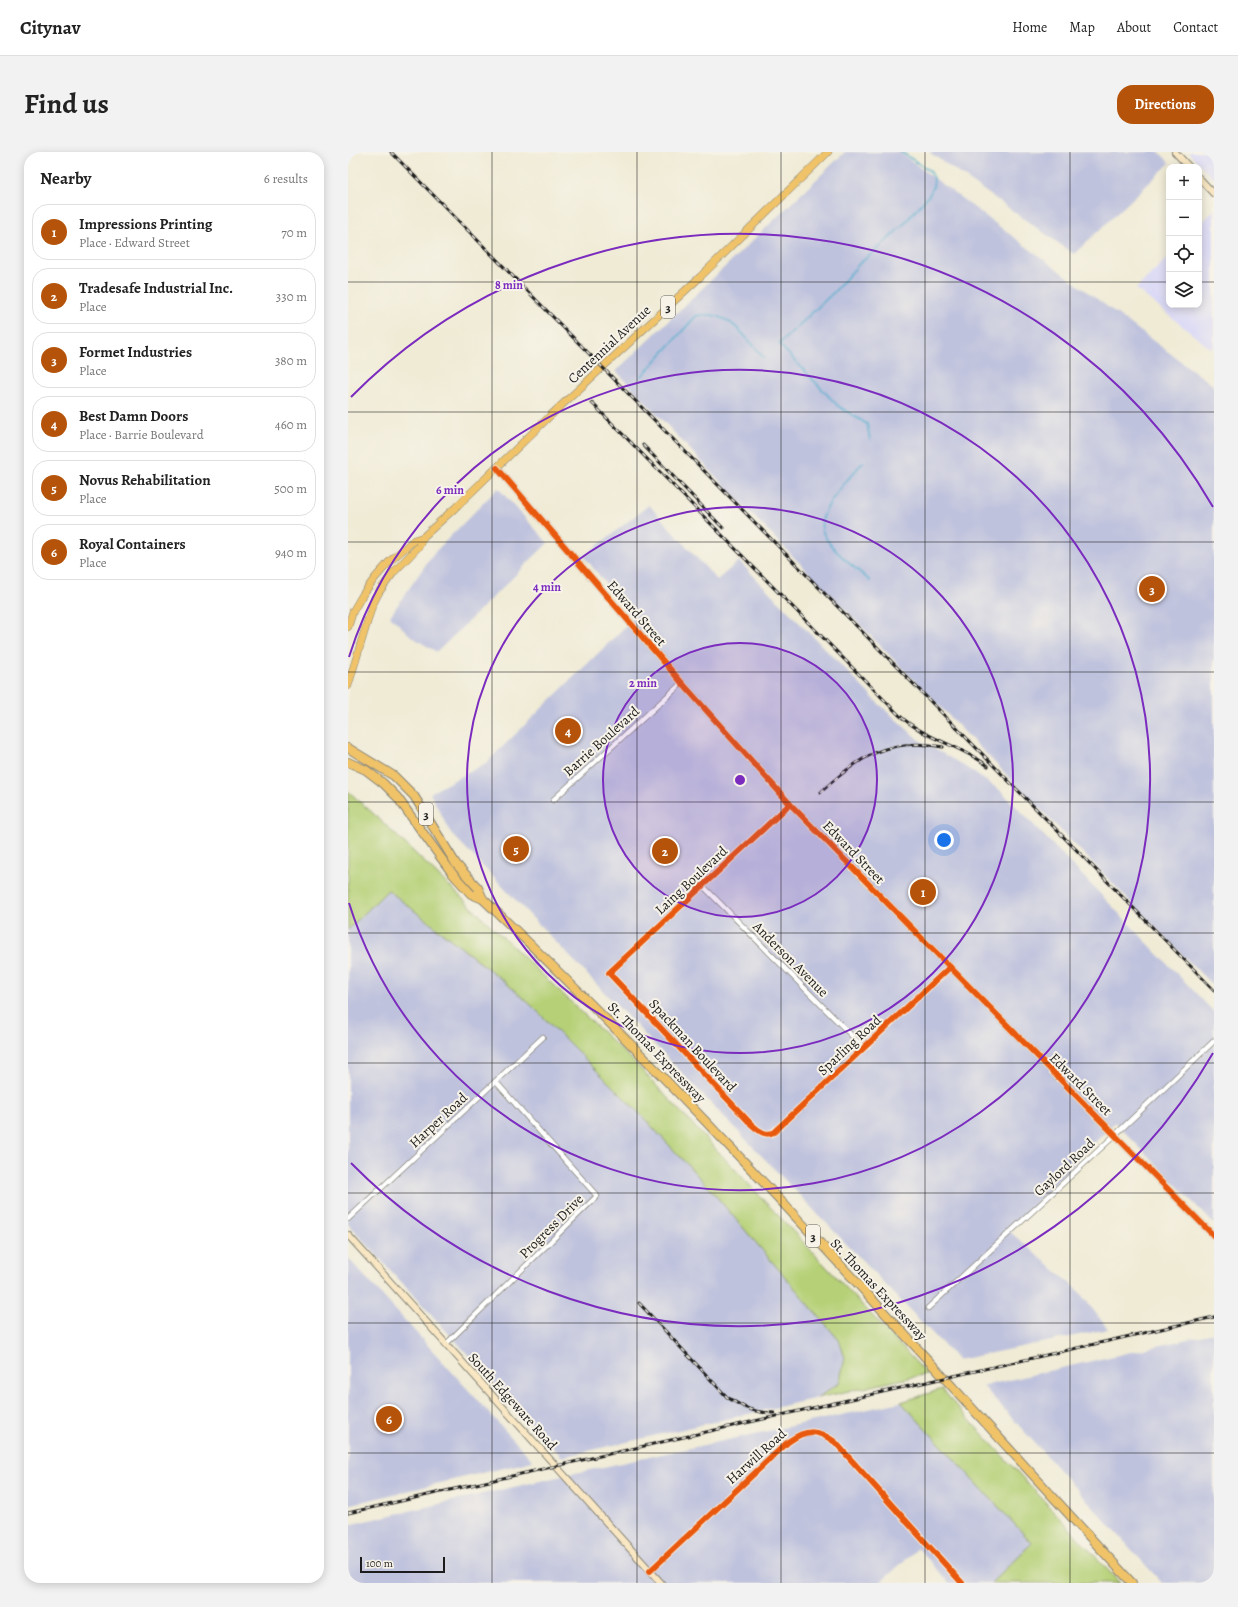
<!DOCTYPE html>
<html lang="en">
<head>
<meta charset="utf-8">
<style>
	body { margin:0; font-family:Alegreya,serif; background:#f2f2f2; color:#222 }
	.controls { position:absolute; right:12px; top:12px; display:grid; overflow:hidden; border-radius:8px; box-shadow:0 2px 10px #0003 }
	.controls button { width:36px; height:36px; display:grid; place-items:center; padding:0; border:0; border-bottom:1px solid #e0e0e0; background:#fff; color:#222; font:20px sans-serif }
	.scale { position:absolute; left:12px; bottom:10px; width:85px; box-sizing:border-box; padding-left:4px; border:2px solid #1c1c1c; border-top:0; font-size:11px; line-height:14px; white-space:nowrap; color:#1c1c1c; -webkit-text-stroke:3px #f7f3e8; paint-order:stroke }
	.you { position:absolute; left:596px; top:688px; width:14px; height:14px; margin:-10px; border:3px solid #fff; border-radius:50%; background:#1a73e8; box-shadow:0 0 0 6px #1a73e833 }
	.badge { display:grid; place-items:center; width:26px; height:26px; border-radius:50%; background:#b45309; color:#fff; font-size:13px; font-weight:700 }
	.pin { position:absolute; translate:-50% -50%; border:2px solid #fff; box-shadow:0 1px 4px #0006 }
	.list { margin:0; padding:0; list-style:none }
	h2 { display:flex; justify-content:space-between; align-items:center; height:52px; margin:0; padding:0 16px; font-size:17px }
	h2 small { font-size:13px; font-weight:400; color:#767676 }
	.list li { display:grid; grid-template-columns:26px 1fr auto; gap:12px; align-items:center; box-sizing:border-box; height:56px; margin:0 8px 8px; padding:0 8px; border:1px solid #e0e0e0; border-radius:16px }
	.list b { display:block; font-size:15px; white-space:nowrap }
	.list p { margin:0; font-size:13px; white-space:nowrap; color:#767676 }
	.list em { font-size:13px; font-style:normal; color:#767676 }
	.icon { flex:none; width:22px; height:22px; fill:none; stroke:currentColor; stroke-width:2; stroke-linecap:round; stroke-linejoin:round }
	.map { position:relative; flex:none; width:866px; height:1431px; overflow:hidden; border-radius:16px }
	header { display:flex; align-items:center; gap:24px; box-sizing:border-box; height:56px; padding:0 20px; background:#fff; border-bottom:1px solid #e0e0e0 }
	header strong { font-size:19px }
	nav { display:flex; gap:22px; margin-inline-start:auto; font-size:14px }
	.intro { display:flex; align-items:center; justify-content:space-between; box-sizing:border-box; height:96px; padding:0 24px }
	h1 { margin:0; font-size:28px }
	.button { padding:10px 18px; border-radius:16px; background:#b45309; color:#fff; font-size:14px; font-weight:700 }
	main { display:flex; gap:24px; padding:0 24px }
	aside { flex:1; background:#fff; border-radius:16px; box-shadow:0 2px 10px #0003 }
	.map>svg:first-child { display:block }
	.built { fill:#d8d7f8 }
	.industrial { fill:#bfc2dd }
	.green { fill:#b5d076; stroke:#687649 }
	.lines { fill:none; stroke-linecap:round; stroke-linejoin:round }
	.stream { stroke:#4fb0ce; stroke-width:1.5 }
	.street-casing { stroke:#868478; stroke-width:6 }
	.secondary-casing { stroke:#868478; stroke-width:8 }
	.primary-casing { stroke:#868478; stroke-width:8 }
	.highway-casing { stroke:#868478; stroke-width:10 }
	.street { stroke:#fff; stroke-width:4.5 }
	.secondary { stroke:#f9e7c3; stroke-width:6 }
	.primary { stroke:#f0c369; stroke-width:7 }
	.highway { stroke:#f0c369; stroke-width:8 }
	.rail-casing { stroke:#1c1c1c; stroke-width:3 }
	.rail { stroke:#f7f3e8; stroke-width:1.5; stroke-dasharray:4.5; stroke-linecap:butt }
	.cycleway-casing { stroke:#f7f3e8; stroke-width:8 }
	.cycleway { stroke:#e8590c; stroke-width:6 }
	.grid { fill:none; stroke:#1c1c1c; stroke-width:1; stroke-opacity:0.55 }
	.ring { fill:none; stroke:#7b2cbf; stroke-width:2 }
	.labels { text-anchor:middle; stroke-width:4; stroke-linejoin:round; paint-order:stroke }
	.shield { fill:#f7f3e8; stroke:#5e5c59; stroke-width:1 }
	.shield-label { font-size:13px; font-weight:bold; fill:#1c1c1c }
	.street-label { font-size:14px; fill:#1c1c1c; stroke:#f7f3e8 }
	.centre { fill:#7b2cbf; stroke:#f7f3e8; stroke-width:2 }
	.ring-label { font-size:12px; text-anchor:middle; font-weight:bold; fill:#7b2cbf; stroke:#f7f3e8; stroke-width:4; stroke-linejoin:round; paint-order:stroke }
</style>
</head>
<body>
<header>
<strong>Citynav</strong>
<nav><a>Home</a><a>Map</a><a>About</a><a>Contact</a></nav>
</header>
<div class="intro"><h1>Find us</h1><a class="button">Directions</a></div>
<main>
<aside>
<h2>Nearby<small>6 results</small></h2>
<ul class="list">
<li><span class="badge">1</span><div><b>Impressions Printing</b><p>Place · Edward Street</p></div><em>70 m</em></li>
<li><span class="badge">2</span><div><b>Tradesafe Industrial Inc.</b><p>Place</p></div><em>330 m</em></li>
<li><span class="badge">3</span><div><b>Formet Industries</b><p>Place</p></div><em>380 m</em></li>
<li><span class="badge">4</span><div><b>Best Damn Doors</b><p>Place · Barrie Boulevard</p></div><em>460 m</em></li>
<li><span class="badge">5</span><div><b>Novus Rehabilitation</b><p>Place</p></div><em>500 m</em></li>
<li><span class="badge">6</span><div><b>Royal Containers</b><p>Place</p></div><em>940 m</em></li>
</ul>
</aside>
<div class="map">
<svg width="866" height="1431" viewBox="0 0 866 1431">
	<rect width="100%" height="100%" fill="#f7f3e8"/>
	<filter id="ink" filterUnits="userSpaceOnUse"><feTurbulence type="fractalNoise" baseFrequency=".025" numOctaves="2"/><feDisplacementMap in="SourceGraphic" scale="8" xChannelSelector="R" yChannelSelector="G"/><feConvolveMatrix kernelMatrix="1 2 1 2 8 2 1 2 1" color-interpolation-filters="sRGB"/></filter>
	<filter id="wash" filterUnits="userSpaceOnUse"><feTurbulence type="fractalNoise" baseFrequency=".012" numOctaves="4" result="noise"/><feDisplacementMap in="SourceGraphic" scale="16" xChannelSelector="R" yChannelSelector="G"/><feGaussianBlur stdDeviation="0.9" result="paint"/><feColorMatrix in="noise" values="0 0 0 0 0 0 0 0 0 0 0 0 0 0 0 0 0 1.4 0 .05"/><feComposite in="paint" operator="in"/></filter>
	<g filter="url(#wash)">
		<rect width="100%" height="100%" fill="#f0ebd5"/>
		<!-- built -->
		<g class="built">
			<path d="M840,0H866V27L855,16Z"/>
			<path d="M866,58V194L863,197L788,137L821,104V153H851V73Z"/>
		</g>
		<!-- industrial -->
		<g class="industrial">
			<path d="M497,0H551L866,234V835L386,344L268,219Z"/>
			<path d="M581,0H811L822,11L726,102Z"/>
			<path d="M150,336L200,391L89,500L64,485L42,464L85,402Z"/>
			<path d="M301,353L369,428L391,409L530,551L571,588L613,612L653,639L866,860V1072L767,970L661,1079L729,1137L760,1177L610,1208L103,681L82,641L138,611L285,467L236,404Z"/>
			<path d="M40,738L157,830L183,853L293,963L362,1037L491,1188L497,1206L491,1231L469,1246L214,1305L0,1072V778Z"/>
			<path d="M0,1106L185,1309L0,1353Z"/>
			<path d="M866,1181V1431H814L635,1234Z"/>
			<path d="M553,1250L684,1391L643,1431H601L570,1396L532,1431H0V1373L205,1326Z"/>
		</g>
		<!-- green -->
		<g class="green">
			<path d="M0,639L28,664L287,911L579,1222L469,1246L491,1231L497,1206L491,1188L362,1037L293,963L183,853L157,830L40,738L0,778Z"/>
			<path d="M594,1237L605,1250L772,1431H643L684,1391L553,1250Z"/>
		</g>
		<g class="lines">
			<!-- stream -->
			<g class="stream">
				<path d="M293,225L348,164C380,156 397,185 416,206"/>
				<path d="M522,288L519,272L490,254L431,192L486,140L511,112L533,94L555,73L581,43L585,36L586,26L582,19L553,0"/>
				<path d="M515,310C504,323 469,359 474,377C478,395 508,416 522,429"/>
			</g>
		</g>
	</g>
	<g filter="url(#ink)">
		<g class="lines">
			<defs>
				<g id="street">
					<path d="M205,648L334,531"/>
					<path d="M442,652L261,821L403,972C410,978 417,985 426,980L602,815"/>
					<path d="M355,734L516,896"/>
					<path d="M0,1067L195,885"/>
					<path d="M580,1156L767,983L866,889"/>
					<path d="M98,1192L249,1044L148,930"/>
					<path d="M302,1419L440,1290C458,1277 469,1277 487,1290L614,1431"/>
				</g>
				<g id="secondary">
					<path d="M827,0L841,15"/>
					<path d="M851,26L866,42"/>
					<path d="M149,316L334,531L442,652L866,1084"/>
					<path d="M0,1083L313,1431"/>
				</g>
				<g id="primary">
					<path d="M0,475L5,459L15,442L27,426L42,409L66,388L75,385L107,356L203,263L352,125L480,0"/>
					<path d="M0,534L24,454L31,440L46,420L71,394L75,385"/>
				</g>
				<g id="highway">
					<path d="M0,596L46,624L66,644L108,712L130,736L135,747C363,963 571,1200 784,1431"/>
					<path d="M0,610L18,618L35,631L49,645L104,721L123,742L135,747"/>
				</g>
			</defs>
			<!-- street casing -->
			<use href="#street" class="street-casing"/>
			<!-- secondary casing -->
			<use href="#secondary" class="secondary-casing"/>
			<!-- primary casing -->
			<use href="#primary" class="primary-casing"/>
			<!-- highway casing -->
			<use href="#highway" class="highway-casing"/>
			<!-- street -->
			<use href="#street" class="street"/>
			<!-- secondary -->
			<use href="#secondary" class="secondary"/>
			<!-- primary -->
			<use href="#primary" class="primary"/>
			<!-- highway -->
			<use href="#highway" class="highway"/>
			<defs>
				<g id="rail">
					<path d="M43,0L866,838"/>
					<path d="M244,251L551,563C578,588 612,593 640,614"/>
					<path d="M295,293L375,376"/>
					<path d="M473,640C509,606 542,584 595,595"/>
					<path d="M291,1151L379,1245C396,1256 406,1261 426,1261"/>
					<path d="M0,1361L866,1165"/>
				</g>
			</defs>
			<!-- rail casing -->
			<use href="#rail" class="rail-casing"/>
			<!-- rail -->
			<use href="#rail" class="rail"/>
			<defs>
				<g id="cycleway">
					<path d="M149,316L334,531L442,652L866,1084"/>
					<path d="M442,652L261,821L403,972C410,978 417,985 426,980L602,815"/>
					<path d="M302,1419L440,1290C458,1277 469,1277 487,1290L614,1431"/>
				</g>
			</defs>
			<!-- cycleway casing -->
			<use href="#cycleway" class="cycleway-casing"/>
			<!-- cycleway -->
			<use href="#cycleway" class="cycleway"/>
		</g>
	</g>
	<!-- grid -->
	<path class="grid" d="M144,0V1431M289,0V1431M433,0V1431M577,0V1431M722,0V1431M0,130H821M851,130H866M0,260H866M0,390H866M0,520H866M0,650H866M0,781H866M0,911H866M0,1041H866M0,1171H866M0,1301H866"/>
	<!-- distance rings -->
	<circle cx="392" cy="628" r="137" fill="#7b2cbf" fill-opacity=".12"/>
	<g class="ring">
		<circle cx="392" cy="628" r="137"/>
		<circle cx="392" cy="628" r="273"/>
		<path d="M1 505A410 410 0 1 1 1 751"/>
		<path d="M865 901A546 546 0 0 1 3 1011M3 245A546 546 0 0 1 865 355"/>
	</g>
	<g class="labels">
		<!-- shield labels -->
		<g class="shield">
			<rect x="313" y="144" width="14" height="22" rx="3"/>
			<rect x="71" y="651" width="14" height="22" rx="3"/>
			<rect x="458" y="1073" width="14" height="22" rx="3"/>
		</g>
		<g class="shield-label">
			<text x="320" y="160">3</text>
			<text x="78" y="667">3</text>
			<text x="465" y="1089">3</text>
		</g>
		<!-- street labels -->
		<g class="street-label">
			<text transform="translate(261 192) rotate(-43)" y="5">Centennial Avenue</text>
			<text transform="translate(289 461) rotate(49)" y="5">Edward Street</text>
			<text transform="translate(253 589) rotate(-42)" y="5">Barrie Boulevard</text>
			<text transform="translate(506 700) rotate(46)" y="5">Edward Street</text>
			<text transform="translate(343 728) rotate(-43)" y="5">Laing Boulevard</text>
			<text transform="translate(443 807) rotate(45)" y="5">Anderson Avenue</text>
			<text transform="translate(345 893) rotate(47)" y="5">Spackman Boulevard</text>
			<text transform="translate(501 893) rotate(-43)" y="5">Sparling Road</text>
			<text transform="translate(309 900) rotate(46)" y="5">St. Thomas Expressway</text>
			<text transform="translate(733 932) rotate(45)" y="5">Edward Street</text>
			<text transform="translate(90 968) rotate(-43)" y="5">Harper Road</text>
			<text transform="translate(716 1015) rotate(-43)" y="5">Gaylord Road</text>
			<text transform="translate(203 1074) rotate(-45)" y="5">Progress Drive</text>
			<text transform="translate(531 1137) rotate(47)" y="5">St. Thomas Expressway</text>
			<text transform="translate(165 1249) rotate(48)" y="5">South Edgeware Road</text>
			<text transform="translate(408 1304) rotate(-42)" y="5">Harwill Road</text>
		</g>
	</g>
	<circle cx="392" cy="628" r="6" class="centre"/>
	<g class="ring-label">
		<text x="161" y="137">8 min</text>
		<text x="102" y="342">6 min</text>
		<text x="199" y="439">4 min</text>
		<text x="295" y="535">2 min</text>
	</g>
</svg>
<div class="controls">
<button>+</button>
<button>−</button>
<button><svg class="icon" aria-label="locate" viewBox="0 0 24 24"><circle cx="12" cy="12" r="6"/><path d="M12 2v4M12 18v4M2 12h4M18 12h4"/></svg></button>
<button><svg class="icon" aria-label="layers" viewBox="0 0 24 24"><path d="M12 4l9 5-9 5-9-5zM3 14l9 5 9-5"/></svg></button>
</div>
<div class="scale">100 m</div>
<div class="you"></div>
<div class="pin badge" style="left:575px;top:740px">1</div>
<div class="pin badge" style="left:317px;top:699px">2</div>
<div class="pin badge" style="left:804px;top:437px">3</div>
<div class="pin badge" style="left:220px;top:579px">4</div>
<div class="pin badge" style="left:168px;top:697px">5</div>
<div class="pin badge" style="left:41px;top:1267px">6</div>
</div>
</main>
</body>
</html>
